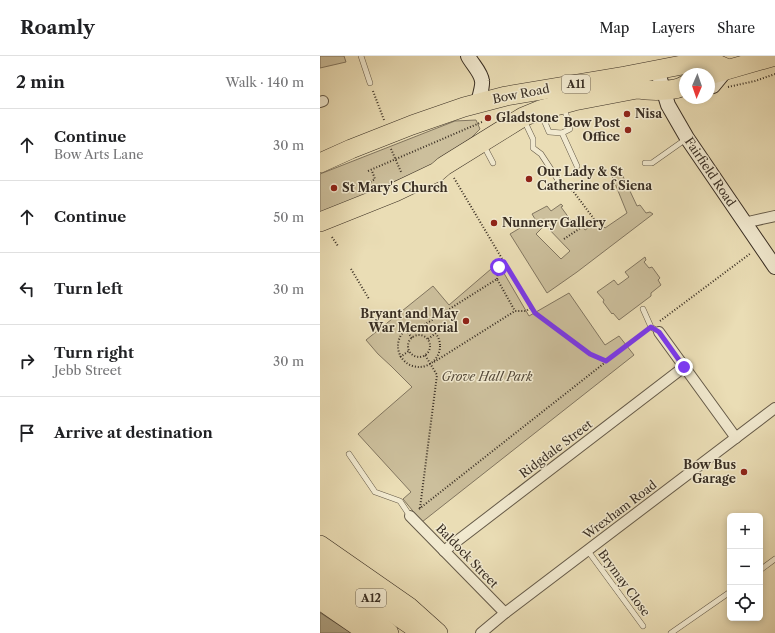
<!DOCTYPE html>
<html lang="en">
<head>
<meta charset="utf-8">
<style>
	body { margin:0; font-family:"Libre Caslon Text",serif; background:#f6f6f6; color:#202124 }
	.controls { position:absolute; right:12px; bottom:12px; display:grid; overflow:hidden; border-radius:6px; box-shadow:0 2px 6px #0003 }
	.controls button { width:36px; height:36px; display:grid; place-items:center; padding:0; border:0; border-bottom:1px solid #e0e0e0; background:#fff; color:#202124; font:20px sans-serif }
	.compass { position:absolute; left:359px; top:12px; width:36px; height:36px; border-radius:50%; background:#fff; box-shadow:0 2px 6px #0003; rotate:182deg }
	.stop { position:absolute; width:12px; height:12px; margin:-9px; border:3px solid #7c3aed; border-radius:50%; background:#fff }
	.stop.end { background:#7c3aed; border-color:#fff; box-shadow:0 1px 4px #0008 }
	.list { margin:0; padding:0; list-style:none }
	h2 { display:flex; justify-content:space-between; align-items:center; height:52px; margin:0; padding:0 16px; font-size:17px }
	h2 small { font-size:13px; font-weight:400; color:#757577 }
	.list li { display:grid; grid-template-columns:26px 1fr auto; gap:12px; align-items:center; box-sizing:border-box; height:72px; padding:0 16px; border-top:1px solid #e0e0e0 }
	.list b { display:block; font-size:15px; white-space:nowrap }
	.list p { margin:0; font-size:13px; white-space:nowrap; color:#757577 }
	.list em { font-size:13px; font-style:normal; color:#757577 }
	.icon { flex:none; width:22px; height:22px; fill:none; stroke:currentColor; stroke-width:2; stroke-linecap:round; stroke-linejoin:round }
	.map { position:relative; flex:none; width:455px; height:577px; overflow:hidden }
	header { display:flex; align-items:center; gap:24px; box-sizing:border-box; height:56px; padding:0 20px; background:#fff; border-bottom:1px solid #e0e0e0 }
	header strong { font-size:19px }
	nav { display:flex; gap:22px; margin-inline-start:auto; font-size:14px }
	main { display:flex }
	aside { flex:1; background:#fff }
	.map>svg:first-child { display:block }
	.green { fill:#ccbf9c; stroke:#827660; fill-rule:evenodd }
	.water { fill:#aea283; stroke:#7f745d }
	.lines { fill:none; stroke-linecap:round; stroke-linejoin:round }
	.lane-casing { stroke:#655a48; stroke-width:6 }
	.street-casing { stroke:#655a48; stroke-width:12 }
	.secondary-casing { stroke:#392e23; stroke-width:16 }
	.highway-casing { stroke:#392e23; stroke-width:20 }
	.path { stroke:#392e23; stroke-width:2; stroke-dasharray:1 2; stroke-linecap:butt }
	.lane { stroke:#f1e9cf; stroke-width:5 }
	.street { stroke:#f1e9cf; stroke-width:10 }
	.secondary { stroke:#f1e9cf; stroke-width:14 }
	.highway { stroke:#eaddb5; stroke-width:19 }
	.route { stroke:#7c3aed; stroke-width:5 }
	.poi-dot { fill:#8f2418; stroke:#f1e9cf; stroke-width:1.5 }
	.labels { text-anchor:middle; stroke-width:3; stroke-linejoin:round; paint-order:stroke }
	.shield { fill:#f1e9cf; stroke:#706657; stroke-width:1 }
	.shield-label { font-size:11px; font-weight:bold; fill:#392e23 }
	.street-label { font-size:12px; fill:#392e23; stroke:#f1e9cf }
	.poi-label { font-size:12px; font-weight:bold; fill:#392e23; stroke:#f1e9cf; text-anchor:start }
	.park-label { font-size:12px; font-style:italic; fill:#564b3b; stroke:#f1e9cf }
</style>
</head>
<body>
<header>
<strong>Roamly</strong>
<nav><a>Map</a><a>Layers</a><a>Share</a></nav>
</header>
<main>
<aside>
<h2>2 min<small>Walk · 140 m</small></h2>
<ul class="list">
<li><svg class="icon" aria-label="ahead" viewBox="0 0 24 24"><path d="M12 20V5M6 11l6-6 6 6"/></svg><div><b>Continue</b><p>Bow Arts Lane</p></div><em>30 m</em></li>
<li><svg class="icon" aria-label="ahead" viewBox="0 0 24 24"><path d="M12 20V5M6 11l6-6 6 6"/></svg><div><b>Continue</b></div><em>50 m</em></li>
<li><svg class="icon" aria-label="left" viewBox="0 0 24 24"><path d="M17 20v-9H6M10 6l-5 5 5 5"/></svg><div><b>Turn left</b></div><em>30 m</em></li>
<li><svg class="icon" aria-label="right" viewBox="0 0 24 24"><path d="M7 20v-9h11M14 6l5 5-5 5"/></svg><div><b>Turn right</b><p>Jebb Street</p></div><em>30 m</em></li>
<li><svg class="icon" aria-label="arrive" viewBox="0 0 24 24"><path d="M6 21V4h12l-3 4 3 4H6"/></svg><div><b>Arrive at destination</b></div></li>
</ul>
</aside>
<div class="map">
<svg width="455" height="577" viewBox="0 0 455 577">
	<rect width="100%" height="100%" fill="#eaddb5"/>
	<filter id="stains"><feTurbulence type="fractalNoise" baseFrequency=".005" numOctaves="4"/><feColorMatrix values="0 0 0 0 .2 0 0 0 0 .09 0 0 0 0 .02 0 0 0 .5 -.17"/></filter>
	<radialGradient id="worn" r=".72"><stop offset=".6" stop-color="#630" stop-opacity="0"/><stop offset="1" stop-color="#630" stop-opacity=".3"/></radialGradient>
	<!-- green -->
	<g class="green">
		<path d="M0,0H24L26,6L0,12Z"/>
		<path d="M156,64L160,73L151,82L115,108L0,158V118L135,65Z"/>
		<path d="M301,116L317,150L320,149L326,157L330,156L333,158L257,216L227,237L190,178L215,163L212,158L227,150L231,155L241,148L243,150L241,151L252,166L257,163L265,174L273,169H274L278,173L283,170L285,172L307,157L292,120ZM225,169L250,195L241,203L216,178Z"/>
		<path d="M325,201L326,204L324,206L329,212L332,211L340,222L338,224L341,229L331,237V240L299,264L293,257L292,258L283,246L284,244L277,236L294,224L298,229L309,221L305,216Z"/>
		<path d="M178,207L209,260L249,237L285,289L299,280L314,299L102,466L83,443L91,436L38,378L92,331L71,310L58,298L46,284L113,230L129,249Z"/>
	</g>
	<!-- water -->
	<path class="water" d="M0,557L2,558L31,577H0Z"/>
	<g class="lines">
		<defs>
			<g id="lane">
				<path d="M41,0L50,27"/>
				<path d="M221,57L229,76L242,77L257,110"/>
				<path d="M204,64L213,83V92L221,98L242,130"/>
				<path d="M242,77L250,73L244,51"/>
				<path d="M164,90L173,107"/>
				<path d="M325,107H332L366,83"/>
				<path d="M323,253L331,271L339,276"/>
				<path d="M29,398L55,436L80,445L90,460"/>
				<path d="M268,495L323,570"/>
				<path d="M440,514L455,503"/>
				<path d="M351,577L410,536"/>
			</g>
			<g id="street">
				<path d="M0,46L3,45"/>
				<path d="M424,167L455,160"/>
				<path d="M339,276L416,382"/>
				<path d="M90,460L185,557"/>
				<path d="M124,495L364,311"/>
				<path d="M161,577L185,557L455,352"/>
			</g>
			<g id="secondary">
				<path d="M148,0C152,8 161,16 162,25C163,30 159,42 158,47"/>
				<path d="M339,14L340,23L348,49L367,82L455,211"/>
				<path d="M389,31L393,30L407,13"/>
			</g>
			<g id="highway">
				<path d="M389,19L455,0"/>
				<path d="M0,107L31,93L92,69L144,51L186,40L305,20L388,4L408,13"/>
				<path d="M0,166L75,136L117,116L124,110L203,61L220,54L243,48L254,45L317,33C329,35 356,36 365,29"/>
				<path d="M0,489L89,551L118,577"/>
				<path d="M0,507L101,576"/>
				<path d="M0,525L21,539L69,577"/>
				<path d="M0,544L48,577"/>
			</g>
		</defs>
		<!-- lane casing -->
		<use href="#lane" class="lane-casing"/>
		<!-- street casing -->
		<use href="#street" class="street-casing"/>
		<!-- secondary casing -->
		<use href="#secondary" class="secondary-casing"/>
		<!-- highway casing -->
		<use href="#highway" class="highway-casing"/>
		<!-- path -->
		<g class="path">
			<path d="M408,31L435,25L455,18"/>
			<path d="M53,35L64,64"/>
			<path d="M71,93L81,116"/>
			<path d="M48,115L162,66"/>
			<path d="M134,122L184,206L212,251"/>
			<path d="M43,131L55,123L52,115"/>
			<path d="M12,181L18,190"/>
			<path d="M244,183L274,163L253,135L249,133"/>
			<path d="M31,213L49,243"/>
			<path d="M177,223L179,211L184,207"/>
			<path d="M340,265L431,197"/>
			<circle cx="99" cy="290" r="21"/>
			<path d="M104,269L177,223L195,255"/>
			<path d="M86,274L92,282"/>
			<circle cx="99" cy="290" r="11"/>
			<path d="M108,283L116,277"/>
			<path d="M80,301L89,295"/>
			<path d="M114,306L195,255H206L212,251L215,257L270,298L286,305"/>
			<path d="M100,452L117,319L105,299"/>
			<path d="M99,453L306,290L325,276"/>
		</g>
		<!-- lane -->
		<use href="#lane" class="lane"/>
		<!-- street -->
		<use href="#street" class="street"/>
		<!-- secondary -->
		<use href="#secondary" class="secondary"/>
		<!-- highway -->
		<use href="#highway" class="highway"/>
	</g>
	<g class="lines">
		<!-- route -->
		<path class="route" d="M179,211L184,206L215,257L270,298L286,305L331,271L339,276L364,311"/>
	</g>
	<!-- markers -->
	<g class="poi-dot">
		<circle cx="307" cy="58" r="4"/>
		<circle cx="168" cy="62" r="4"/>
		<circle cx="308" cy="74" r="4"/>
		<circle cx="209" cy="123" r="4"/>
		<circle cx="14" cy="132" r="4"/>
		<circle cx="174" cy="167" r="4"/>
		<circle cx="146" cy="265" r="4"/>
		<circle cx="424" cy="416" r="4"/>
	</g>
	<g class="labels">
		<!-- shield labels -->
		<g class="shield">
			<rect x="242" y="19" width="28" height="18" rx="3"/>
			<rect x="36" y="533" width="30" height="18" rx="3"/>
		</g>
		<g class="shield-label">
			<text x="256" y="32">A11</text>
			<text x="51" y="546">A12</text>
		</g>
		<!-- street labels -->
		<g class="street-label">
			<text transform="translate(201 38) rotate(-11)" y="4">Bow Road</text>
			<text transform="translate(390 116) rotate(56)" y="4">Fairfield Road</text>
			<text transform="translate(236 393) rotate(-37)" y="4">Ridgdale Street</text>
			<text transform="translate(300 454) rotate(-37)" y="4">Wrexham Road</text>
			<text transform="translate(147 500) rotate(46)" y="4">Baldock Street</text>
			<text transform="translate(304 527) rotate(54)" y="4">Brymay Close</text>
		</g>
		<!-- poi labels -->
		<g class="poi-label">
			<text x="315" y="62">Nisa</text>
			<text x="176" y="66">Gladstone</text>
			<text x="300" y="71" text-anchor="end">Bow Post<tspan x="300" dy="14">Office</tspan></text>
			<text x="217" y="120">Our Lady &amp; St<tspan x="217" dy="14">Catherine of Siena</tspan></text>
			<text x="22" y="136">St Mary's Church</text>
			<text x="182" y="171">Nunnery Gallery</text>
			<text x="138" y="262" text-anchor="end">Bryant and May<tspan x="138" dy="14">War Memorial</tspan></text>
			<text x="416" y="413" text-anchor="end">Bow Bus<tspan x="416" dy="14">Garage</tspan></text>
		</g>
		<!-- park labels -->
		<g class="park-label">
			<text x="167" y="325">Grove Hall Park</text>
		</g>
	</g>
	<rect width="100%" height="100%" filter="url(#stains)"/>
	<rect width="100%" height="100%" fill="url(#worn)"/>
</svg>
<div class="controls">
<button>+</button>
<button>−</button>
<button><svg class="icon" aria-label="locate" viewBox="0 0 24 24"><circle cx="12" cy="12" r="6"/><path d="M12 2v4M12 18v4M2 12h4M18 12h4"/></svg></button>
</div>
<svg class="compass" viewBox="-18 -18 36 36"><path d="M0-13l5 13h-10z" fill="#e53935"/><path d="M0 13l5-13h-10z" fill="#757577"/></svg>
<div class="stop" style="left:179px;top:211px"></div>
<div class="stop end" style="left:364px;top:311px"></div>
</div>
</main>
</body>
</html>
